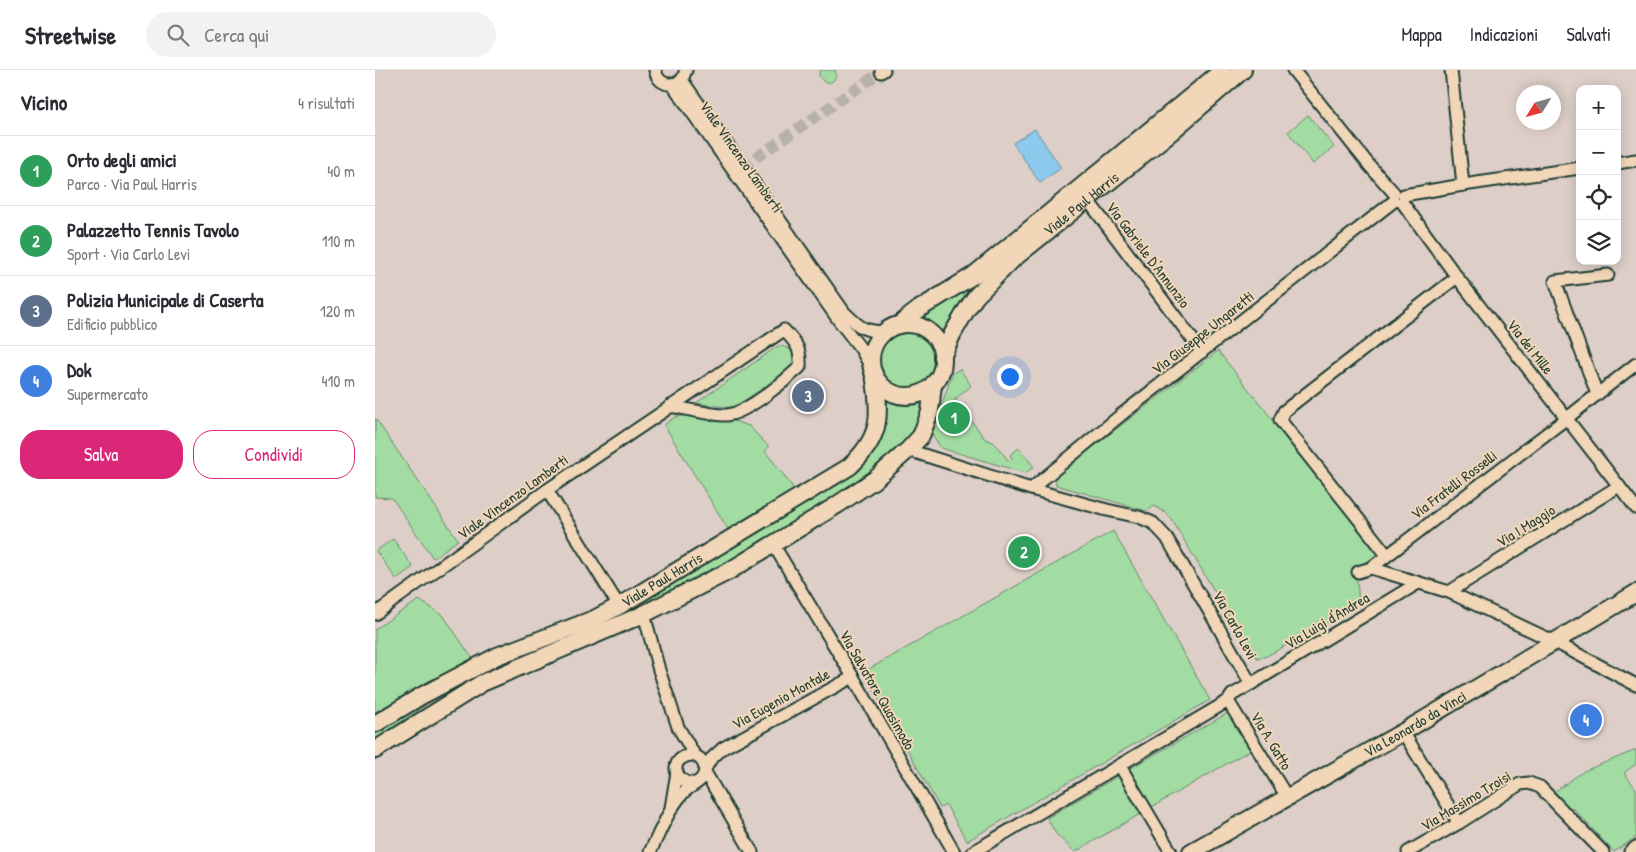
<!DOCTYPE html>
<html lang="it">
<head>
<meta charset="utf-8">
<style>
	body { margin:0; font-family:"Patrick Hand",sans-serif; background:#f2f2f3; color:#2b2b33 }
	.controls { position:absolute; right:15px; top:15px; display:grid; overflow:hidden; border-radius:10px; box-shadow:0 2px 12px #0003 }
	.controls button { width:45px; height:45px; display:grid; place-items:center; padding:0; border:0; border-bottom:1px solid #e1e1e2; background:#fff; color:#2b2b33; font:25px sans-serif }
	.compass { position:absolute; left:1141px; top:15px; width:45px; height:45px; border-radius:50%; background:#fff; box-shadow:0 2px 12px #0003; rotate:233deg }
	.you { position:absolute; left:634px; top:306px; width:18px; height:18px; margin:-12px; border:4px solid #fff; border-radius:50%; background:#1a73e8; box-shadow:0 0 0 8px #1a73e833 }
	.badge { display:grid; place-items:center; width:32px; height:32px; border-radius:50%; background:#db2777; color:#fff; font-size:16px; font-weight:700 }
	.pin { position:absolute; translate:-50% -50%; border:2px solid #fff; box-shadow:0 1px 5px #0006 }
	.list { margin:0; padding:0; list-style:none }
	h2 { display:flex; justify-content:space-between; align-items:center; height:65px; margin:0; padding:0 20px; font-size:21px }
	h2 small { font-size:16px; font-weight:400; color:#7c7c81 }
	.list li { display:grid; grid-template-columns:32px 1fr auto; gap:15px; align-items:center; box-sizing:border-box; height:70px; padding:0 20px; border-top:1px solid #e1e1e2 }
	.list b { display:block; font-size:19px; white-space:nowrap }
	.list p { margin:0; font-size:16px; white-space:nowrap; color:#7c7c81 }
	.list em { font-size:16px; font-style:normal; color:#7c7c81 }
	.actions { display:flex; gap:10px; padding:15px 20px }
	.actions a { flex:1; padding:11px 0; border:1px solid #db2777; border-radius:20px; text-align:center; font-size:18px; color:#db2777 }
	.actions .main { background:#db2777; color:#fff }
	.icon { flex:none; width:28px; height:28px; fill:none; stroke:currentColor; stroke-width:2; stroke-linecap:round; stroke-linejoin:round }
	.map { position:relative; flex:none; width:1261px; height:782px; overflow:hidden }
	header { display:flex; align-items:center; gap:30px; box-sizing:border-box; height:70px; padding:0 25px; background:#fff; border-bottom:1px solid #e1e1e2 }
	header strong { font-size:24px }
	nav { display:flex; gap:28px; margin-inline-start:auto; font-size:18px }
	.search { width:350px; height:45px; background:#f2f2f3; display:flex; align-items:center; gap:12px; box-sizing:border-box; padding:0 18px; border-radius:28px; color:#7c7c81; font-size:19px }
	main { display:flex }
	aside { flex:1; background:#fff }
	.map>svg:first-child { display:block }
	.green { fill:#a3dca2; stroke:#618c6b }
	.water { fill:#8ccaed; stroke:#6092a3 }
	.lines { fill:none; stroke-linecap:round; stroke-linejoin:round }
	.street-tunnel { stroke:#b7b1aa; stroke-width:11; stroke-dasharray:11 5.5; stroke-linecap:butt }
	.street-casing { stroke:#1f3d34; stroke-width:15 }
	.secondary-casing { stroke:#1f3d34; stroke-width:20 }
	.street { stroke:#f1d6b8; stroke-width:11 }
	.secondary { stroke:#f1d6b8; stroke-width:16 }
	.labels { text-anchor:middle; stroke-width:4; stroke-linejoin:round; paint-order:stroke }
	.street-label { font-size:15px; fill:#1f3d34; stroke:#f1d6b8 }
</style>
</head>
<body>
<header>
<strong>Streetwise</strong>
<div class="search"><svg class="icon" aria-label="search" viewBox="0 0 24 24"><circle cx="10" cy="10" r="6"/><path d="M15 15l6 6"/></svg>Cerca qui</div>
<nav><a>Mappa</a><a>Indicazioni</a><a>Salvati</a></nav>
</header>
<main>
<aside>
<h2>Vicino<small>4 risultati</small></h2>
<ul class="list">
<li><span class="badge" style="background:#2e9e5b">1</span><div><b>Orto degli amici</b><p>Parco · Via Paul Harris</p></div><em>40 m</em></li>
<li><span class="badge" style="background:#2e9e5b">2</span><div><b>Palazzetto Tennis Tavolo</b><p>Sport · Via Carlo Levi</p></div><em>110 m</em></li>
<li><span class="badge" style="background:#5c6f8a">3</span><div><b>Polizia Municipale di Caserta</b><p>Edificio pubblico</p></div><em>120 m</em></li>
<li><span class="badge" style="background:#3f7fe0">4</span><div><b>Dok</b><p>Supermercato</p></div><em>410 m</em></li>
</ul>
<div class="actions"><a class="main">Salva</a><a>Condividi</a></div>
</aside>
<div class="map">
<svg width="1261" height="782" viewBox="0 0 1261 782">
	<rect width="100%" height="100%" fill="#ddcec7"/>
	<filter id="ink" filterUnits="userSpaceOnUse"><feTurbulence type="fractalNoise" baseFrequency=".02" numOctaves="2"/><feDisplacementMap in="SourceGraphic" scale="10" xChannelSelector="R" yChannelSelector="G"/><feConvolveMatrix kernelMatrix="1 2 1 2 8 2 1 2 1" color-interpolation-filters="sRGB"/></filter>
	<g filter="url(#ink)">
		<!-- green -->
		<g class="green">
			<path d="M445,0H460C463,8 458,14 449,12L444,6Z"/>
			<path d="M933,45L959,77L938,94L913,62Z"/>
			<path d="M618,197C598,218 580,239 566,264L560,257L544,250Z"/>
			<circle cx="530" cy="290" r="29"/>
			<path d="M403,276C417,276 423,287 416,299L358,338L321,333Z"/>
			<path d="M843,281L1005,484L983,502L982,511L984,533L973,541L892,586L883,588L875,581L797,450L791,443L779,436L772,441L681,415L680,406Z"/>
			<path d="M585,299L596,316L580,329L610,369L618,372L634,391L637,388L635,385L644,378L659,397L650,403L566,378L557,364L575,310L578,303Z"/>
			<path d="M510,327C526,335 534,335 550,329L542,357L529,380L382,479L288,530L80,618L52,634L0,670V662L107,600L191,569L257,537L351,482L485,400L504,371L512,340Z"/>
			<path d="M308,346L359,351L374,356L394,377L390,381L420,420L353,459L289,355L300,347Z"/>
			<path d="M0,348L83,470L58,488L17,428L0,427Z"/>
			<path d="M738,461L835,630L592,771L571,735L565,738L489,602Z"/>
			<path d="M18,469L38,497L21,509L1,481Z"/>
			<path d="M44,530L68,545L97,588L0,642V559Z"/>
			<path d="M855,642L877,679L777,737L754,699Z"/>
			<path d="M1261,680V694L1249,703L1261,719V767L1239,782L1197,737L1194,739L1179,722L1209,701Z"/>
			<path d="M743,706L765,744L700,782L681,764L672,748Z"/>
		</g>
		<!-- water -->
		<path class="water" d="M660,59L686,98L665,113L638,73Z"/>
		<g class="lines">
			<!-- street-tunnel -->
			<path class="street-tunnel" d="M367,97L506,2"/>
			<defs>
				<g id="street">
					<path d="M280,0C283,14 295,18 307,10L311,0"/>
					<path d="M918,0L994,95L1019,123"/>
					<path d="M1076,0L1088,115"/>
					<path d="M506,2L509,0"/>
					<path d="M307,10L469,242C484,257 488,261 509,262"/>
					<path d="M297,14L465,252L486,279L497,299"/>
					<path d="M1242,93L1261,90"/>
					<path d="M1029,125L1088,115L1205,98"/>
					<path d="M712,129L827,282"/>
					<path d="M1027,132L1082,207L1261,438"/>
					<path d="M1222,324L1180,211L1233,205"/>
					<path d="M533,380L656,419L732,440L764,447L778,453L792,468L876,614L857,625L853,631L598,782"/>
					<path d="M656,419L746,345L1019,131"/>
					<path d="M172,420L244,536"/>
					<path d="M398,474L478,607L579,782"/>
					<path d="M1012,485L905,350L909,341L1082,207"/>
					<path d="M996,498L1074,522L1178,571L1261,615"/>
					<path d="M983,502L996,498L1192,348L1261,294"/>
					<path d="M1074,522L1244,416"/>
					<path d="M0,544L172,420L409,260C421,273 426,278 425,297C410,311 372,343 352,345C341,346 308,338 295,336"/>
					<path d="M269,544L284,600L303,657L320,686"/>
					<path d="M876,614L1043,513"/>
					<path d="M853,631L912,727"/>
					<path d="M1028,662L1084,753"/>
					<path d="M745,696L796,782"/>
					<path d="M330,699L336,689L348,678L478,607"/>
					<path d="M330,702L377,782"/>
					<path d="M296,738L302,702"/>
					<path d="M275,782C285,762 294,738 309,722C315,716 327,712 329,704C333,692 321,681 309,687C293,695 303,715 320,713"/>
					<path d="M1033,782L1084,753L1145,714L1154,713L1165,717L1228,782"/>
					<path d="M1255,782L1261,777"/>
				</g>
				<g id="secondary">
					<circle cx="532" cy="290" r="36"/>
					<path d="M524,255L544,239L599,205L848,0"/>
					<path id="s1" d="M567,287L578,263L592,239L601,226L638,189L796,62L868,0"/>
					<path id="s2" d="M0,654L46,626L122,586L219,549L244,536L474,397C507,367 506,345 499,304"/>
					<path d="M0,680L107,613L269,544L356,500L462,435L499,410L533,380L546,366L555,342L558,314"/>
					<path id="s3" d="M816,782L1028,662L1261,523"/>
				</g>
			</defs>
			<!-- street casing -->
			<use href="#street" class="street-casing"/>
			<!-- secondary casing -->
			<use href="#secondary" class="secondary-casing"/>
			<!-- street -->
			<use href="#street" class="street"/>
			<!-- secondary -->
			<use href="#secondary" class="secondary"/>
		</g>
	</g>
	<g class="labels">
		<!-- street labels -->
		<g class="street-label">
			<text transform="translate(366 87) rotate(55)" y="5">Viale Vincenzo Lamberti</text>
			<text dy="5" stroke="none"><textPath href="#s1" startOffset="210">Viale Paul Harris</textPath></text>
			<text transform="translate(773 185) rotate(53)" y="5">Via Gabriele D'Annunzio</text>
			<text transform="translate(828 263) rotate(-38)" y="5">Via Giuseppe Ungaretti</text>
			<text transform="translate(1155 277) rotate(52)" y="5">Via dei Mille</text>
			<text transform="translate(1079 415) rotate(-37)" y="5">Via Fratelli Rosselli</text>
			<text transform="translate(138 427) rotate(-36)" y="5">Viale Vincenzo Lamberti</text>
			<text transform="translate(1151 456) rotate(-32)" y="5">Via I Maggio</text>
			<text dy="5" stroke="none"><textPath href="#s2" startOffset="322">Viale Paul Harris</textPath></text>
			<text transform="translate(952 551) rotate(-31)" y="5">Via Luigi d'Andrea</text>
			<text transform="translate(860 555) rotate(61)" y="5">Via Carlo Levi</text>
			<text transform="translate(502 620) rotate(60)" y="5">Via Salvatore Quasimodo</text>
			<text transform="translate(406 629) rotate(-29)" y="5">Via Eugenio Montale</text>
			<text dy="5" stroke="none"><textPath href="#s3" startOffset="258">Via Leonardo da Vinci</textPath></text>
			<text transform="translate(896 671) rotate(59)" y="5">Via A. Gatto</text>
			<text transform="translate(1091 731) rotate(-31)" y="5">Via Massimo Troisi</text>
		</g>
	</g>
</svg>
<div class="controls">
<button>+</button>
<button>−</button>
<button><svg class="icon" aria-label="locate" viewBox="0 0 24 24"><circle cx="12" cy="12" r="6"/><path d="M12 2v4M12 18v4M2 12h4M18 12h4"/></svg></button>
<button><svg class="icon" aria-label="layers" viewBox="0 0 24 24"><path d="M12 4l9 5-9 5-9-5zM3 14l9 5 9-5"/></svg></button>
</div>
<svg class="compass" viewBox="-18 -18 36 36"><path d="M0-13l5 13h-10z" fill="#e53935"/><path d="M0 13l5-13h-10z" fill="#7c7c81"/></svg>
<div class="you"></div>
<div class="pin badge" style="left:579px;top:348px;background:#2e9e5b">1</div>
<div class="pin badge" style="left:649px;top:482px;background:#2e9e5b">2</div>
<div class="pin badge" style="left:433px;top:326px;background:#5c6f8a">3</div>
<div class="pin badge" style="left:1211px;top:650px;background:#3f7fe0">4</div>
</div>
</main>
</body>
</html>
